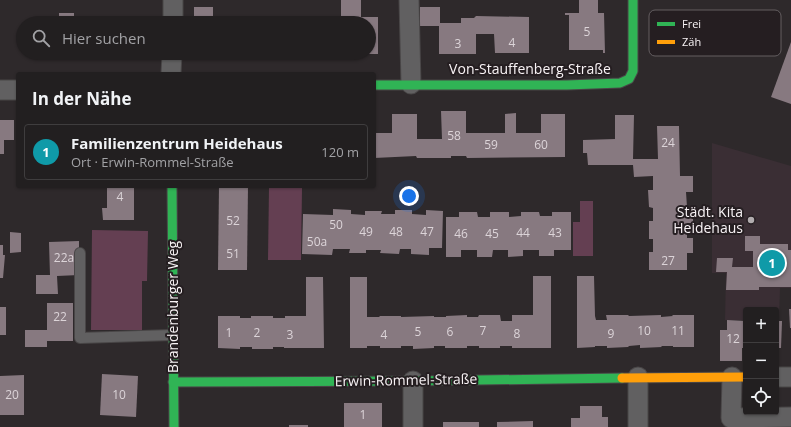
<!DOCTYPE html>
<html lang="de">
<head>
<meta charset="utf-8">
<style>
	body { margin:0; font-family:"Open Sans",sans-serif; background:#2a2729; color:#f1f3f6 }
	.controls { position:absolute; right:12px; bottom:12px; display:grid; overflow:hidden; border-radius:4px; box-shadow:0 1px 3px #0004 }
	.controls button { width:36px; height:36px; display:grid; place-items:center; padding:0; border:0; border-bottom:1px solid #3f3d3e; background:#221f20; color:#f1f3f6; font:20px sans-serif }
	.you { position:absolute; left:409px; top:196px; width:14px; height:14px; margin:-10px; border:3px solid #fff; border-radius:50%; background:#1a73e8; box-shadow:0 0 0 6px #1a73e833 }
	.badge { display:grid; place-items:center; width:26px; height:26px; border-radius:50%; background:#b1acae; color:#fff; font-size:13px; font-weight:700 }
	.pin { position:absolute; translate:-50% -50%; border:2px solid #fff; box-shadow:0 1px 4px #0006 }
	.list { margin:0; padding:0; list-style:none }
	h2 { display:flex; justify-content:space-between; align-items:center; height:52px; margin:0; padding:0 16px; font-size:17px }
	h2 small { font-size:13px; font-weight:400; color:#a2a2a5 }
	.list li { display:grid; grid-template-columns:26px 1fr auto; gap:12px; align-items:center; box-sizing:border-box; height:56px; margin:0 8px 8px; padding:0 8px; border:1px solid #3f3d3e; border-radius:4px }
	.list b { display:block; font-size:15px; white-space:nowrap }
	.list p { margin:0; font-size:13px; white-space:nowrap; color:#a2a2a5 }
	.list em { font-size:13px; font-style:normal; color:#a2a2a5 }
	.icon { flex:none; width:22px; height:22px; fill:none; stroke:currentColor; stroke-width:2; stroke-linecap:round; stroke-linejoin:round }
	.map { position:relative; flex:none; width:791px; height:427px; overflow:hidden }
	.search { position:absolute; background:#221f20; box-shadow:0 1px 3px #0004; left:16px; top:16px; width:360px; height:44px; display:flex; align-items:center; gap:10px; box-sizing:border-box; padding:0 14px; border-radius:22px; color:#a2a2a5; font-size:15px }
	.panel { position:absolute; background:#221f20; box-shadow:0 1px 3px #0004; left:16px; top:72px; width:360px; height:116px; border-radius:4px }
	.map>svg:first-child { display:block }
	.built { fill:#3a2e34 }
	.green { fill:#643f52 }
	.building { fill:#877980 }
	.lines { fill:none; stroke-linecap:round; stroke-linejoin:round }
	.lane-casing { stroke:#494647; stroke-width:12 }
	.street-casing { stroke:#494647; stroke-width:21 }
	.fast-casing { stroke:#494647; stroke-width:11 }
	.slow-casing { stroke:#494647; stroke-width:11 }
	.lane { stroke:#616061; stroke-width:10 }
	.street { stroke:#616061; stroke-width:19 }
	.fast { stroke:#30b455; stroke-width:9 }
	.slow { stroke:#ff9f0a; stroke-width:9 }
	.poi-dot { fill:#b1acae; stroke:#251e21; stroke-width:1.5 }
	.labels { text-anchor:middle; stroke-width:4; stroke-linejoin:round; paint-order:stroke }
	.number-label { font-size:12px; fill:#dcd4d8 }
	.street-label { font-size:14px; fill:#f8f3f5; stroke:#251e21 }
	.poi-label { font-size:14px; fill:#f8f3f5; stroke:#251e21; text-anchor:end }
	.key { fill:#251e21; stroke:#645e61; stroke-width:1 }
	.key-label { font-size:11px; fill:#f8f3f5 }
</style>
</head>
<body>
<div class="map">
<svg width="791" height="427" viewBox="0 0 791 427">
	<rect width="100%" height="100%" fill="#2e292b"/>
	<!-- built -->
	<path class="built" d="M712,143L791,166V288H780L779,320H776V310H746V320H725L726,273H712Z"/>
	<!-- green -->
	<g class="green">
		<path d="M269,187L302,188L301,260H268Z"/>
		<path d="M580,201H593V256H573V222H580Z"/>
		<path d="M92,230L148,231L147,281H142V330H91Z"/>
	</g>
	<!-- building -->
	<g class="building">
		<path d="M341,0H361V17H378V54H369V23H341Z"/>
		<path d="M579,0H598V13H604L605,53H603V50H569V15H565V13H579Z"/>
		<path d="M194,7H213V19L250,17V23H194Z"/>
		<path d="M420,7H440V23H461V18H474L476,16L529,17V53H495L494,34H476V54H439V26H420Z"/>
		<rect x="59" y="13" width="15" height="10"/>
		<path d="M791,42V104L771,97Z"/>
		<path d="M43,53H91V59L43,60Z"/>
		<rect x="213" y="53" width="38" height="2"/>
		<rect x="341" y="53" width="14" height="1"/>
		<path d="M441,111H466V133H505V114L516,113V133H541V114H565V157L467,158L466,156H451V158H417L416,156L374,158V133H392V114H417V139H442Z"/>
		<path d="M615,115H634L633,159H658L657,126H679L680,176H693V192H686L687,207H693V223H687V238H693V253H687V270H649V252H653V239H649V221H653V208L649,207L648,190H653V176L634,177L633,165H588L587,153H583V140L615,139Z"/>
		<path d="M0,120H14V140H4V154H0Z"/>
		<path d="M107,186H134V220H103L102,208H107Z"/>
		<path d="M219,186H248L247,270H218Z"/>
		<path d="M333,209L351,210V214L365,215V211H382L381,214H395V210H412V214L426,215V210L443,211L442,248H429V255L411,254V249H400L399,254L380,253L381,250H366V253H349L350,249H333L332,255L302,254L303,214L333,215Z"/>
		<path d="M459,212H477L478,217H490V212H509V217L521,216V212H539L540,216H552V212H571V250H554V256H539V250H523V256L508,257V250H493L492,257H477V250H461V257H446V217H459Z"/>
		<path d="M10,232L21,233V252L10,253Z"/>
		<path d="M745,236H760V244H788V250H791V287H759V290H726L727,272H716L717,258H733L732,267H753V251H745Z"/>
		<path d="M79,241V275L57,276L58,294H36V275H50L49,242Z"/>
		<path d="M0,245H3V255H5L3,278H0Z"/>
		<path d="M533,276H551V348H512V346H500V348H479V346H467V348H445V346H434V348L413,349V346H401V348H380V346H367V348H350V277H367V317H380L379,316H401V317L434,316V317H446V316L467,315V317H478L479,315H500L501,321H512V315H533Z"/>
		<path d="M577,276H594L595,316L596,320H607L606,315H628L629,316L661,315V317L673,316L672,315H694V347H673V346H661L662,347L640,348V345L629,346L628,347L607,348V346H595V347L577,348Z"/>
		<path d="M306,277H323L324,348H284V347H273V349H252V347H240V349L218,348V316H240V318H251V316H273V318H285V316H306Z"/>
		<path d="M47,303H73V341H47V347H25V330H47Z"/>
		<rect x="0" y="307" width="6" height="28"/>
		<path d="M789,309H791V328H790Z"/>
		<path d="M727,320L746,321V348H742V361H720V330H727Z"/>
		<path d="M776,321H782L781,348H776Z"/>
		<path d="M102,374L138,376L136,417L100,415Z"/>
		<path d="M24,375V415H0V376Z"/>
		<rect x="344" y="403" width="38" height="24"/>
		<path d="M580,406H602V417H608V427H571V418H580Z"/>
		<path d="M533,421V427H497V422Z"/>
		<rect x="443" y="422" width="36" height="5"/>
		<rect x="289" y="425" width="19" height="2"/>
	</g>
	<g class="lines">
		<defs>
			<path id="lane" d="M80,253V338L172,335"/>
			<g id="street">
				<path d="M409,0L411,84"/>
				<path d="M173,23V0"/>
				<path d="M171,74L172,53"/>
				<path d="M0,90H18"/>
				<path d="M638,377V427"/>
				<path d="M732,377L731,418L791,417"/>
				<path d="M776,377H791"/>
				<path d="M413,381V427"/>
			</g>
			<g id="fast">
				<path d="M374,85H567L620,83L629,79L633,71V0"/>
				<path d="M172,186L174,427"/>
				<path d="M173,382L413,381L622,378"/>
			</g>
			<path id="slow" d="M622,378L746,377"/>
		</defs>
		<!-- lane casing -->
		<use href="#lane" class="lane-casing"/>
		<!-- street casing -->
		<use href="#street" class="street-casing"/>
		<!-- fast casing -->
		<use href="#fast" class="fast-casing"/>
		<!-- slow casing -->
		<use href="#slow" class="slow-casing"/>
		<!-- lane -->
		<use href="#lane" class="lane"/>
		<!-- street -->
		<use href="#street" class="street"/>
		<!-- fast -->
		<use href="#fast" class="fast"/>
		<!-- slow -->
		<use href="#slow" class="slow"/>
	</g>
	<!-- markers -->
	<circle class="poi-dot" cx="751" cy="220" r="4"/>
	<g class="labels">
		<!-- number labels -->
		<g class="number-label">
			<text x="587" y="36">5</text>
			<text x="512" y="47">4</text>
			<text x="458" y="48">3</text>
			<text x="454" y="140">58</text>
			<text x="668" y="147">24</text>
			<text x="491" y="149">59</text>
			<text x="541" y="149">60</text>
			<text x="120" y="201">4</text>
			<text x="233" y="225">52</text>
			<text x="336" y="229">50</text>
			<text x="366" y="236">49</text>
			<text x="396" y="236">48</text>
			<text x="427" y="236">47</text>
			<text x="523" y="237">44</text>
			<text x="555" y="237">43</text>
			<text x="461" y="238">46</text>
			<text x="492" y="238">45</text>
			<text x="317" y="246">50a</text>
			<text x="233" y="258">51</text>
			<text x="64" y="262">22a</text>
			<text x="668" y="265">27</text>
			<text x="60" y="321">22</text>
			<text x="483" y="335">7</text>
			<text x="644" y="335">10</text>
			<text x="678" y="335">11</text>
			<text x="418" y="336">5</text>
			<text x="450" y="336">6</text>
			<text x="229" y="337">1</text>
			<text x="257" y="337">2</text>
			<text x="517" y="338">8</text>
			<text x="611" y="338">9</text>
			<text x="290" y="339">3</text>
			<text x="384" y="339">4</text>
			<text x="733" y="343">12</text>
			<text x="12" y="399">20</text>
			<text x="119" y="399">10</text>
			<text x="363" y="419">1</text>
		</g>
		<!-- street labels -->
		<g class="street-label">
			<text x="530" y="74">Von-Stauffenberg-Straße</text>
			<text transform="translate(173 307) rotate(-90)" y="5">Brandenburger Weg</text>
			<text transform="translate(406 380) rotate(-1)" y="5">Erwin-Rommel-Straße</text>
		</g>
		<!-- poi labels -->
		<g class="poi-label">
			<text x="743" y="217">Städt. Kita<tspan x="743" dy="16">Heidehaus</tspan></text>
		</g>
	</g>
	<!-- legend -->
	<rect x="649" y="10" width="132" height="46" rx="6" class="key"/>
	<rect x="657" y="22" width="18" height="4" fill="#30b455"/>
	<rect x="657" y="40" width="18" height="4" fill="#ff9f0a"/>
	<g class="key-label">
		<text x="682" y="28">Frei</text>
		<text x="682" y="46">Zäh</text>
	</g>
</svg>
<div class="controls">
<button>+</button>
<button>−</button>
<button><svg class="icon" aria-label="locate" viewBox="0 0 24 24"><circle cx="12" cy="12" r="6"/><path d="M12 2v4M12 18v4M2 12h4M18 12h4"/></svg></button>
</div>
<div class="you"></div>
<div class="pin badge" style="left:772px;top:263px;background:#0f9aa8">1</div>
<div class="search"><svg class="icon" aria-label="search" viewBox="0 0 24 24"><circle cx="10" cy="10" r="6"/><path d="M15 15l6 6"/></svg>Hier suchen</div>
<section class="panel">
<h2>In der Nähe<small></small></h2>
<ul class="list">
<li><span class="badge" style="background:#0f9aa8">1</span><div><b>Familienzentrum Heidehaus</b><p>Ort · Erwin-Rommel-Straße</p></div><em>120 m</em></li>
</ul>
</section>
</div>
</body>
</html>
